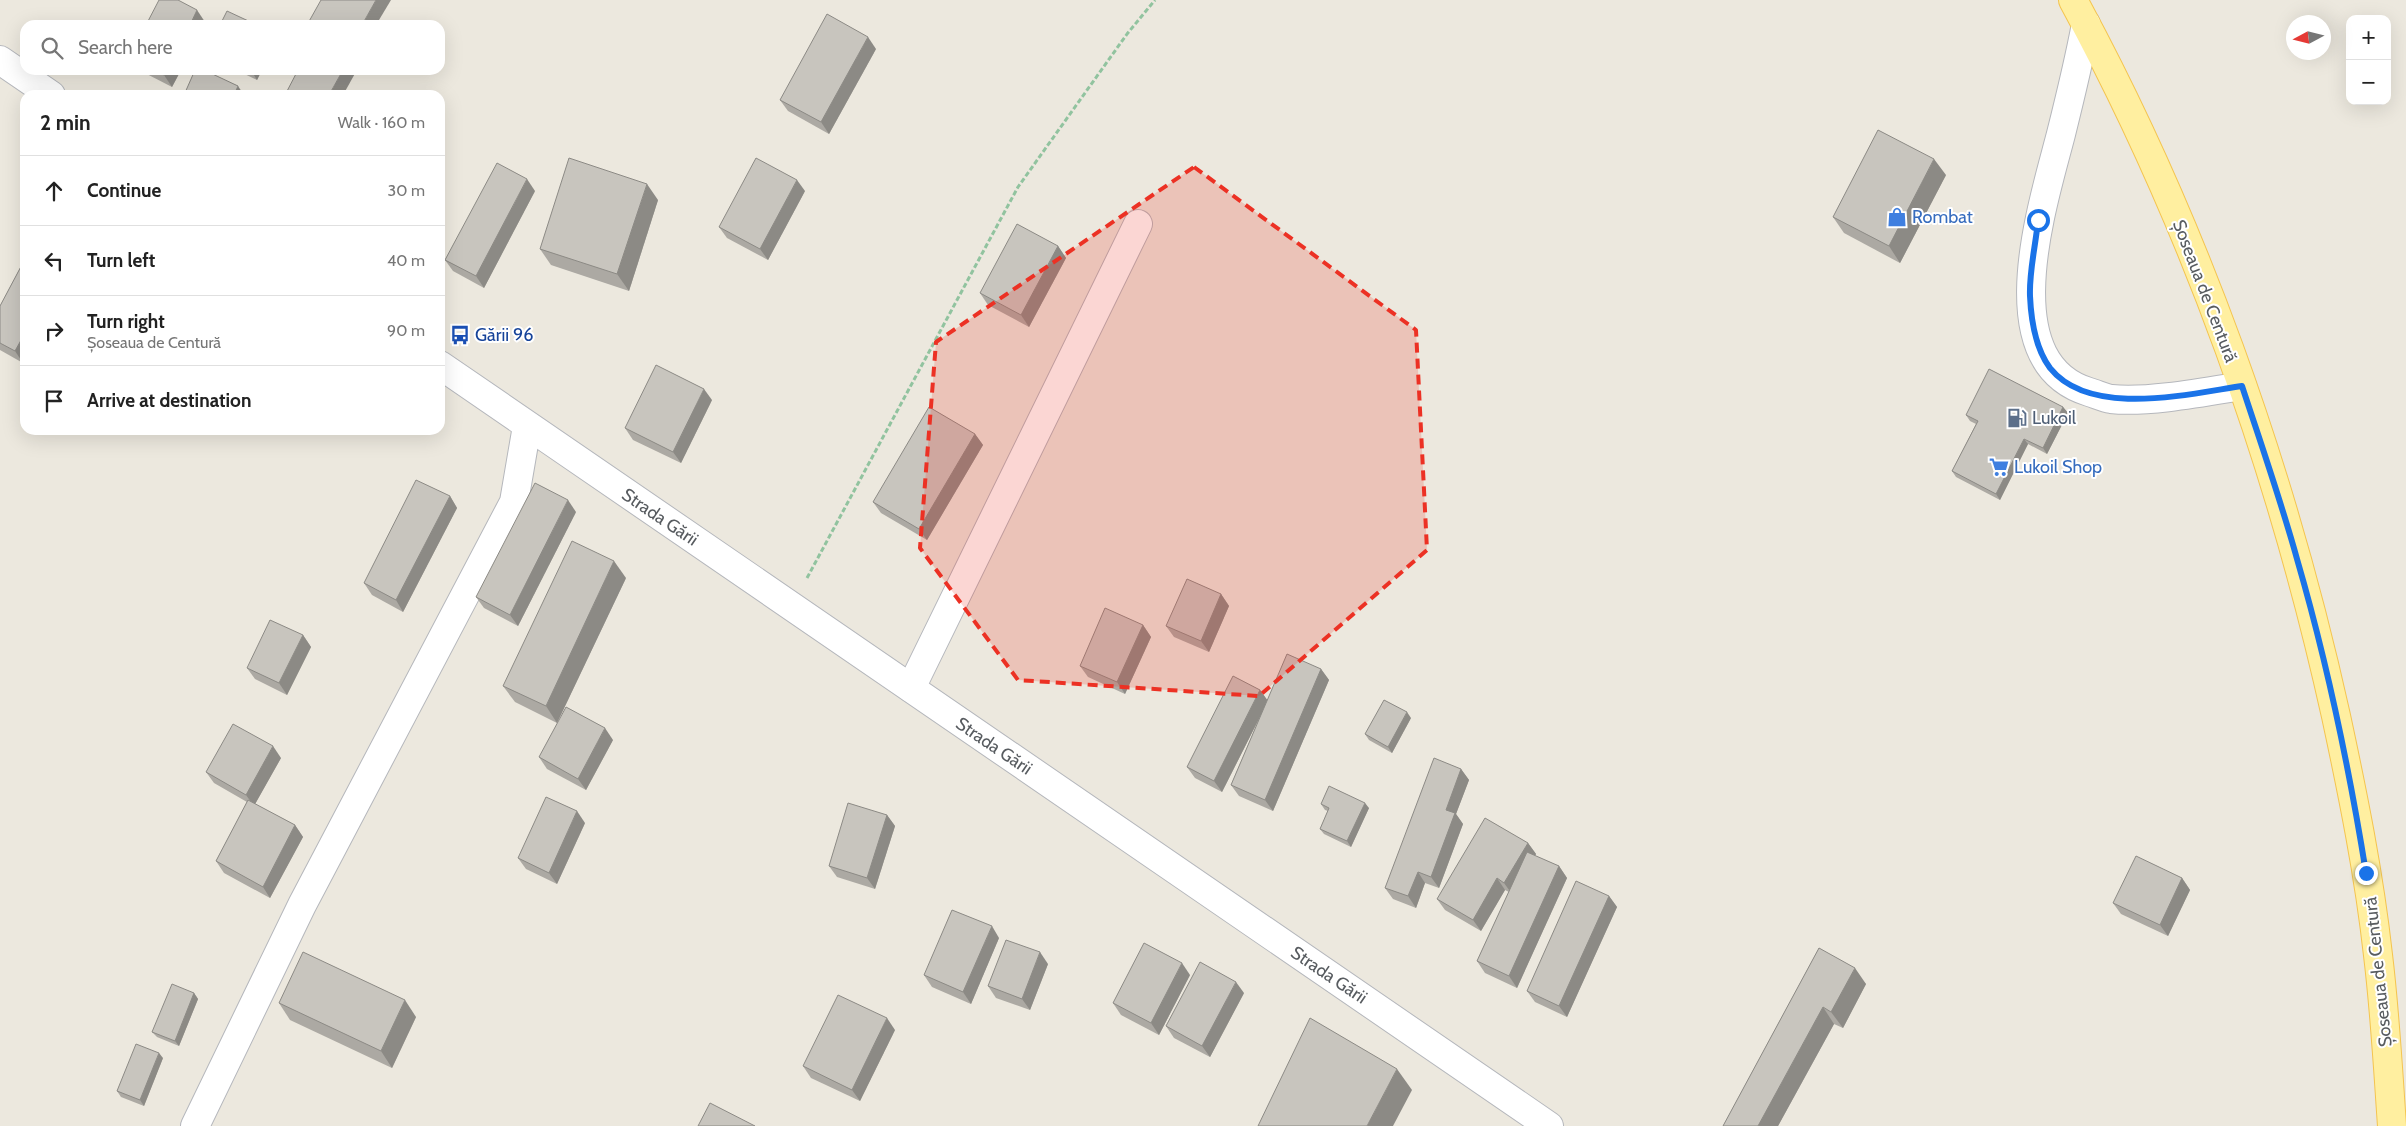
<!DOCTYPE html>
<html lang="en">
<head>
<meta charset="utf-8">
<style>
	body { margin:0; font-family:Cabin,sans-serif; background:#f6f6f6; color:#222 }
	.controls { position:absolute; right:15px; top:15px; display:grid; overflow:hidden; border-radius:10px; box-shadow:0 5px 20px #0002 }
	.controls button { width:45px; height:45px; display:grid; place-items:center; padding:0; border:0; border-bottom:1px solid #e0e0e0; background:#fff; color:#222; font:25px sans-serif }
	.compass { position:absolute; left:2286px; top:15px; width:45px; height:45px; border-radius:50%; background:#fff; box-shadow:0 5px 20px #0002; rotate:263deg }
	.stop { position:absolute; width:15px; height:15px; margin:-11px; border:4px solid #1a73e8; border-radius:50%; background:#fff }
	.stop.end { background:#1a73e8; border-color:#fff; box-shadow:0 1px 5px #0008 }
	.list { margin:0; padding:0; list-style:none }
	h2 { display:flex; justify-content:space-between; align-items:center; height:65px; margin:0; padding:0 20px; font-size:21px }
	h2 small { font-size:16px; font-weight:400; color:#767676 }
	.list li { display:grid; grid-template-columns:32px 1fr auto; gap:15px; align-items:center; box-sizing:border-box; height:70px; padding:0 20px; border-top:1px solid #e0e0e0 }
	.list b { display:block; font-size:19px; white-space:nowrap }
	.list p { margin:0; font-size:16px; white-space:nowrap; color:#767676 }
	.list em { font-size:16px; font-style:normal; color:#767676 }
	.icon { flex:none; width:28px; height:28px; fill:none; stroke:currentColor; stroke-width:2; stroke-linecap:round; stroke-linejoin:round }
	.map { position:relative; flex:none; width:2406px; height:1126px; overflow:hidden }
	.search { position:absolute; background:#fff; box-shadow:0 5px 20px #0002; left:20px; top:20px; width:425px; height:55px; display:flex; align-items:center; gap:12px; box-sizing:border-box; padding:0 18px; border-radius:15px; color:#767676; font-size:19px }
	.panel { position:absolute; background:#fff; box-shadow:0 5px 20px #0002; left:20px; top:90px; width:425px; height:345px; border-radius:15px }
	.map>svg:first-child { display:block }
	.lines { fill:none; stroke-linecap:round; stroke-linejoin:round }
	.minor-casing { stroke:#b5b7bc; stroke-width:30 }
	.major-casing { stroke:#f4c44f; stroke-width:30 }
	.path { stroke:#91c39f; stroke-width:3; stroke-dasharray:5 2.5; stroke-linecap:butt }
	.minor { stroke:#fff; stroke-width:28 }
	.major { stroke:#ffefa0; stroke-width:28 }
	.wall { fill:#aca9a3 }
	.shaded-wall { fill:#8c8a85 }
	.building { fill:#c8c5be; stroke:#8c8a85 }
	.route { stroke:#1a73e8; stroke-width:6 }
	.marked { fill:#ec3124; fill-opacity:0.2; stroke:#ec3124; stroke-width:4; stroke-dasharray:10 6; stroke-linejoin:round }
	.labels { text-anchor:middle; stroke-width:4; stroke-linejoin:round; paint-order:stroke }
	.shop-label { font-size:18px; fill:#366cbe; stroke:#fff; text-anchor:start }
	.street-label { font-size:18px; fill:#585c60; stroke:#fff }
	.transit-label { font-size:18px; fill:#164399; stroke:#fff; text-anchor:start }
	.service-label { font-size:18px; fill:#4e5e75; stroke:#fff; text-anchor:start }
</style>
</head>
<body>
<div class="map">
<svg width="2406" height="1126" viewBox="0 0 2406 1126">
	<rect width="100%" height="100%" fill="#ece8de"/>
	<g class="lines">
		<defs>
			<g id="minor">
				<path d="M2086,24C2079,61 2070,98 2061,134C2043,204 1991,362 2089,392C2096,394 2104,398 2111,399C2147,403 2205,392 2242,386"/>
				<path d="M0,60L51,95"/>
				<path d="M440,365L1549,1126"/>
				<path d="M911,688L1138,224"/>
				<path d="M195,1126L302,905L514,502L527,426"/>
			</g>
			<path id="major" d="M2073,0C2194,223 2281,468 2336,716C2353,795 2369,874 2378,955C2385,1012 2388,1069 2392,1126"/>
		</defs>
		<!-- minor casing -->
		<use href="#minor" class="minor-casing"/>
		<!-- major casing -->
		<use href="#major" class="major-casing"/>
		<!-- path -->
		<path class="path" d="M807,578L1018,187L1127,34L1155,0"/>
		<!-- minor -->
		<use href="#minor" class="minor"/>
		<!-- major -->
		<use href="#major" class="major"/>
	</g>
	<!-- wall -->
	<g class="wall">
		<path d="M876,49L829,134L788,111L780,100Z"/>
		<path d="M139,70H181L172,87Z"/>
		<path d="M236,70H262L257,80Z"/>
		<path d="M1946,175L1900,263L1844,233L1833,217Z"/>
		<path d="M535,191L484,288L453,271L445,260Z"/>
		<path d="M805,191L768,260L727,238L719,227Z"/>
		<path d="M658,200L629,291L551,265L540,249Z"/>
		<path d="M1058,246L1066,258L1029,327L988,305L980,293Z"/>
		<path d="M25,259V359L23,363L0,350V306Z"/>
		<path d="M712,400L681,463L633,440L625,428Z"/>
		<path d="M2063,407L2068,413L2047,454L2028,444L2000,500L1956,477L1952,471L1976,424L1970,421L1966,415Z"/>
		<path d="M975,434L983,445L927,540L881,513L873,502Z"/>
		<path d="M450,496L457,508L403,612L372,595L364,583Z"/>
		<path d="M576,512L518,626L484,608L476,597Z"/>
		<path d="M626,578L557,723L515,702L503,686Z"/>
		<path d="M1221,594L1229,606L1209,652L1174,637L1166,626Z"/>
		<path d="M1143,625L1151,637L1125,694L1088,677L1080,666Z"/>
		<path d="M303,635L311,647L287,695L255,679L247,668Z"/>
		<path d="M1321,669L1329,680L1273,811L1239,796L1231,785L1259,719L1222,792L1195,778L1187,767L1260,690L1267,700Z"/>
		<path d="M1411,718L1392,753L1369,740L1365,734Z"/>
		<path d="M613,740L586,790L547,769L539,757Z"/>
		<path d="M281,758L255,804L295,825L303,837L270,898L224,873L216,861L247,802L214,783L206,772Z"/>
		<path d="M1461,769L1469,780L1456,814L1463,824L1439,888L1425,883L1416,908L1393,899L1385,888Z"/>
		<path d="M1321,804L1369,808L1351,847L1324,834L1320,829L1328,811L1325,810Z"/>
		<path d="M887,815L895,826L875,889L837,877L829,866Z"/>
		<path d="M585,823L557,884L526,869L518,858Z"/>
		<path d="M1528,843L1536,854L1535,856L1559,866L1567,878L1517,988L1485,973L1477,961L1509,892L1505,890L1481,931L1445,910L1437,899Z"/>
		<path d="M2182,878L2190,890L2168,936L2121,914L2113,903Z"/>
		<path d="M1609,896L1617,907L1567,1017L1535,1002L1527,991Z"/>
		<path d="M999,938L971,1004L932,987L924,975Z"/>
		<path d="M1819,948L1866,984L1843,1028L1834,1024L1778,1126H1723Z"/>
		<path d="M1048,964L1030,1010L996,998L988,986Z"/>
		<path d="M1190,975L1159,1035L1121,1015L1113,1003Z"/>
		<path d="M194,993L198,999L179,1046L157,1037L152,1032Z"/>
		<path d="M1244,993L1210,1057L1174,1038L1166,1026Z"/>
		<path d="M279,1003L416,1017L392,1068L290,1020Z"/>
		<path d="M895,1030L860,1101L811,1078L803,1066Z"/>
		<path d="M163,1058L144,1106L121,1097L117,1091Z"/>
	</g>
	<!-- shaded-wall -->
	<g class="shaded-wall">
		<path d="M376,0H391L376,25H362Z"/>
		<path d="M197,10L205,22L204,25H190Z"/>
		<path d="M868,37L876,49L829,134L821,122Z"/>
		<path d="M167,70H181L172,87L164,75Z"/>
		<path d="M251,70H262L257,80Z"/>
		<path d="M343,70H357L343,95H329Z"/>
		<path d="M238,86L244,95H234Z"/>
		<path d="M1934,159L1946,175L1900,263L1889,246Z"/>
		<path d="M527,179L535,191L484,288L476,276Z"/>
		<path d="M797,180L805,191L768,260L760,249Z"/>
		<path d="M647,184L658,200L629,291L617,274Z"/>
		<path d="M1058,246L1066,258L1029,327L1021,315Z"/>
		<path d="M25,333V359L23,363L15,351Z"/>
		<path d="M704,389L712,400L681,463L673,452Z"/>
		<path d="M2063,407L2068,413L2047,454L2043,448Z"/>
		<path d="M975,434L983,445L927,540L919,529Z"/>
		<path d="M2024,439L2028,444L2000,500L1996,494Z"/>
		<path d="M450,496L457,508L403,612L396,600Z"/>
		<path d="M568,500L576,512L518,626L510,615Z"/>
		<path d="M614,561L626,578L557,723L546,706Z"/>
		<path d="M1221,594L1229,606L1209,652L1201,641Z"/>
		<path d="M1143,625L1151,637L1125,694L1117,682Z"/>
		<path d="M303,635L311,647L287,695L279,683Z"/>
		<path d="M1321,669L1329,680L1273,811L1265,800Z"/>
		<path d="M1260,690L1268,701L1222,792L1214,781Z"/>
		<path d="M1407,712L1411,718L1392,753L1388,747Z"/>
		<path d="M605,728L613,740L586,790L578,779Z"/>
		<path d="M273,746L281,758L254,806L246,795Z"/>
		<path d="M1461,769L1469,780L1456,814L1463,824L1439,888L1431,877L1446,810Z"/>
		<path d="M1365,803L1369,808L1351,847L1347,841Z"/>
		<path d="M577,811L585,823L557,884L549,873Z"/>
		<path d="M887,815L895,826L875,889L867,878Z"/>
		<path d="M295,825L303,837L270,898L263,887Z"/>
		<path d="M1528,843L1536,854L1512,894L1504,883Z"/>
		<path d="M1559,866L1567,878L1517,988L1509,976Z"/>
		<path d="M1418,872L1425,883L1416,908L1408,896Z"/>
		<path d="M1497,878L1505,890L1481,931L1473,920Z"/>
		<path d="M2182,878L2190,890L2168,936L2160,925Z"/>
		<path d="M1609,896L1617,907L1567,1017L1559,1006Z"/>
		<path d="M992,926L999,938L971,1004L963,992Z"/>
		<path d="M1040,952L1048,964L1030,1010L1022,999Z"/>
		<path d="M1182,963L1190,975L1159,1035L1151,1023Z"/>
		<path d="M1855,968L1866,984L1843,1028L1831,1012Z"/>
		<path d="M1236,982L1244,993L1210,1057L1202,1046Z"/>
		<path d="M194,993L198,999L179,1046L175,1041Z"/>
		<path d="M405,1000L416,1017L392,1068L381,1051Z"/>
		<path d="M1823,1007L1834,1024L1778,1126H1758Z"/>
		<path d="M887,1018L895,1030L860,1101L852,1090Z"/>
		<path d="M159,1053L163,1058L144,1106L140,1100Z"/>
		<path d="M1397,1069L1412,1090L1393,1126H1367Z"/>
	</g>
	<!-- building -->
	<g class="building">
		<path d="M159,0H178L197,10L190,25H146Z"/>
		<path d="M321,0H376L362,25H307Z"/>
		<path d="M227,11L257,25H220Z"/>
		<path d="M827,14L868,37L821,122L780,100Z"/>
		<path d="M154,70H167L164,75Z"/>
		<path d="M195,70H204L238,86L234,95H184Z"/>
		<path d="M298,70H343L329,95H285Z"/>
		<path d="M1878,130L1934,159L1889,246L1833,217Z"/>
		<path d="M569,158L647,184L617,274L540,249Z"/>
		<path d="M756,158L797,180L760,249L719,227Z"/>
		<path d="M497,163L527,179L476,276L445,260Z"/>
		<path d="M1017,224L1058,246L1021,315L980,293Z"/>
		<path d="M25,259V333L15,351L0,343V306Z"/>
		<path d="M656,365L704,389L673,452L625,428Z"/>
		<path d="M1989,369L2063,407L2043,448L2024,439L1996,494L1952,471L1978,421L1966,415Z"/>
		<path d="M929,407L975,434L919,529L873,502Z"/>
		<path d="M416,480L450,496L396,600L364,583Z"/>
		<path d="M535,483L568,500L510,615L476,597Z"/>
		<path d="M572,541L614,561L546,706L503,686Z"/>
		<path d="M1187,579L1221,594L1201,641L1166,626Z"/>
		<path d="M1105,608L1143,625L1117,682L1080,666Z"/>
		<path d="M270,620L303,635L279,683L247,668Z"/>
		<path d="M1287,654L1321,669L1265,800L1231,785Z"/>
		<path d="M1233,676L1260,690L1214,781L1187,767Z"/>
		<path d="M1384,700L1407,712L1388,747L1365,734Z"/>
		<path d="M566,707L605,728L578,779L539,757Z"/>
		<path d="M233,724L273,746L246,795L206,772Z"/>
		<path d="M1434,758L1461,769L1446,810L1455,813L1431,877L1418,872L1408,896L1385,888Z"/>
		<path d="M1329,786L1365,803L1347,841L1320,829L1329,808L1321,804Z"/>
		<path d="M546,797L577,811L549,873L518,858Z"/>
		<path d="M248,800L295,825L263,887L216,861Z"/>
		<path d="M848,803L887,815L867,878L829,866Z"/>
		<path d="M1485,818L1528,843L1504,883L1497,878L1473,920L1437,899Z"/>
		<path d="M1527,852L1559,866L1509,976L1477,961Z"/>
		<path d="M2136,856L2182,878L2160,925L2113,903Z"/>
		<path d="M1576,881L1609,896L1559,1006L1527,991Z"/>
		<path d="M952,910L992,926L963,992L924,975Z"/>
		<path d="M1006,940L1040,952L1022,999L988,986Z"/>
		<path d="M1144,943L1182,963L1151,1023L1113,1003Z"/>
		<path d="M1819,948L1855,968L1831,1012L1823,1007L1758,1126H1723Z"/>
		<path d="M303,952L405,1000L381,1051L279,1003Z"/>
		<path d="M1200,962L1236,982L1202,1046L1166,1026Z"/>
		<path d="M172,984L194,993L175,1041L152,1032Z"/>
		<path d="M838,995L887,1018L852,1090L803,1066Z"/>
		<path d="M1310,1018L1397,1069L1367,1126H1258Z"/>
		<path d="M136,1044L159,1053L140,1100L117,1091Z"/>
		<path d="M710,1103L755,1126H698Z"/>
	</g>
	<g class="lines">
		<!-- route -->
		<path class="route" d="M2038,220C2036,244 2029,271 2030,296C2031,319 2036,349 2050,368C2090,418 2188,394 2242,386C2261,444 2281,501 2297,559C2327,662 2349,767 2366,873"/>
	</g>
	<!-- marked area -->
	<path class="marked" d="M1194,167L1416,330L1427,550L1259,696L1018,680L920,548L936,342Z"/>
	<!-- icons -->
	<defs>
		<symbol id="shop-bare" viewBox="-9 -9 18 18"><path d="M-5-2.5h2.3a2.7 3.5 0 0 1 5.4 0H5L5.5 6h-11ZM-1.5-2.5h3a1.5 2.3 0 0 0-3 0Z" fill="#3f7fe0" stroke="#fff" stroke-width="2.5" paint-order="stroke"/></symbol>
		<symbol id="bus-bare" viewBox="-9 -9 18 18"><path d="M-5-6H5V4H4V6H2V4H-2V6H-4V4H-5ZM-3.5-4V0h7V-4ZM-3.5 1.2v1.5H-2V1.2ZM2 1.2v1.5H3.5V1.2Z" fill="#1a4fb4" stroke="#fff" stroke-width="2.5" paint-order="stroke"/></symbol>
		<symbol id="fuel-bare" viewBox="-9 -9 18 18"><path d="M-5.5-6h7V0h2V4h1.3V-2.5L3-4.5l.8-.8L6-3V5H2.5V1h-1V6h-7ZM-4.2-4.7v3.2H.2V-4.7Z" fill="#5c6f8a" stroke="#fff" stroke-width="2.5" paint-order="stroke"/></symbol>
		<symbol id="supermarket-bare" viewBox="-9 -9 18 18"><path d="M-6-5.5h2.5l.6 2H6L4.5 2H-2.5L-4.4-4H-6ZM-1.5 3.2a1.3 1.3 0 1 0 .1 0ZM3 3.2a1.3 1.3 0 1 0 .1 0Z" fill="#3f7fe0" stroke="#fff" stroke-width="2.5" paint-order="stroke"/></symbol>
	</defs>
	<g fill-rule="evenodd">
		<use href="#shop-bare" x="1883" y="203" width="28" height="28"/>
		<use href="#bus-bare" x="446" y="321" width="28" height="28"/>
		<use href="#fuel-bare" x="2003" y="404" width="28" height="28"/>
		<use href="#supermarket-bare" x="1985" y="453" width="28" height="28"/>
	</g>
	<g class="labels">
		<!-- shop labels -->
		<g class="shop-label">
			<text x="1912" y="223">Rombat</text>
			<text x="2014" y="473">Lukoil Shop</text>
		</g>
		<!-- street labels -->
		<g class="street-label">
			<text transform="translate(2205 291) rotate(69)" y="6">Șoseaua de Centură</text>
			<text transform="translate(660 517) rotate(34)" y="6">Strada Gării</text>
			<text transform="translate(994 746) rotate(34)" y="6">Strada Gării</text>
			<text transform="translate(2378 972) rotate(-96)" y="6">Șoseaua de Centură</text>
			<text transform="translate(1329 975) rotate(34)" y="6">Strada Gării</text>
		</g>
		<!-- transit labels -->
		<g class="transit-label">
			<text x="475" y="341">Gării 96</text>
		</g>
		<!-- service labels -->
		<g class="service-label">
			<text x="2032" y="424">Lukoil</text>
		</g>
	</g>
</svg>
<div class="controls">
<button>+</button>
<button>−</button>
</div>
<svg class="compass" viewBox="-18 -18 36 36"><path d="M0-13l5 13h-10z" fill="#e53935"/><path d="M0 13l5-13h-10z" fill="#767676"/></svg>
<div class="stop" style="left:2038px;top:220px"></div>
<div class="stop end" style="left:2366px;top:873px"></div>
<div class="search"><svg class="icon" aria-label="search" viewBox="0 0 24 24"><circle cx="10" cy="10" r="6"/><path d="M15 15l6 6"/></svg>Search here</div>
<section class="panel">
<h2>2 min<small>Walk · 160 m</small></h2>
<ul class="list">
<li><svg class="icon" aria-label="ahead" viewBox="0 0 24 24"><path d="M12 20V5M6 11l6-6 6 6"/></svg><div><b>Continue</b></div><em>30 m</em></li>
<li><svg class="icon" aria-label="left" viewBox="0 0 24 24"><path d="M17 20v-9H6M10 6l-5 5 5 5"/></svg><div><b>Turn left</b></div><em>40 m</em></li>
<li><svg class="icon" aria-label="right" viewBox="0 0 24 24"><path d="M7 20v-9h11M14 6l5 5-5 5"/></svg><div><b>Turn right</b><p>Șoseaua de Centură</p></div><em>90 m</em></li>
<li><svg class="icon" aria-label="arrive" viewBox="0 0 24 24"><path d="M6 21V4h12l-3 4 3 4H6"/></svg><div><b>Arrive at destination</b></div></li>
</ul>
</section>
</div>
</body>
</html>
